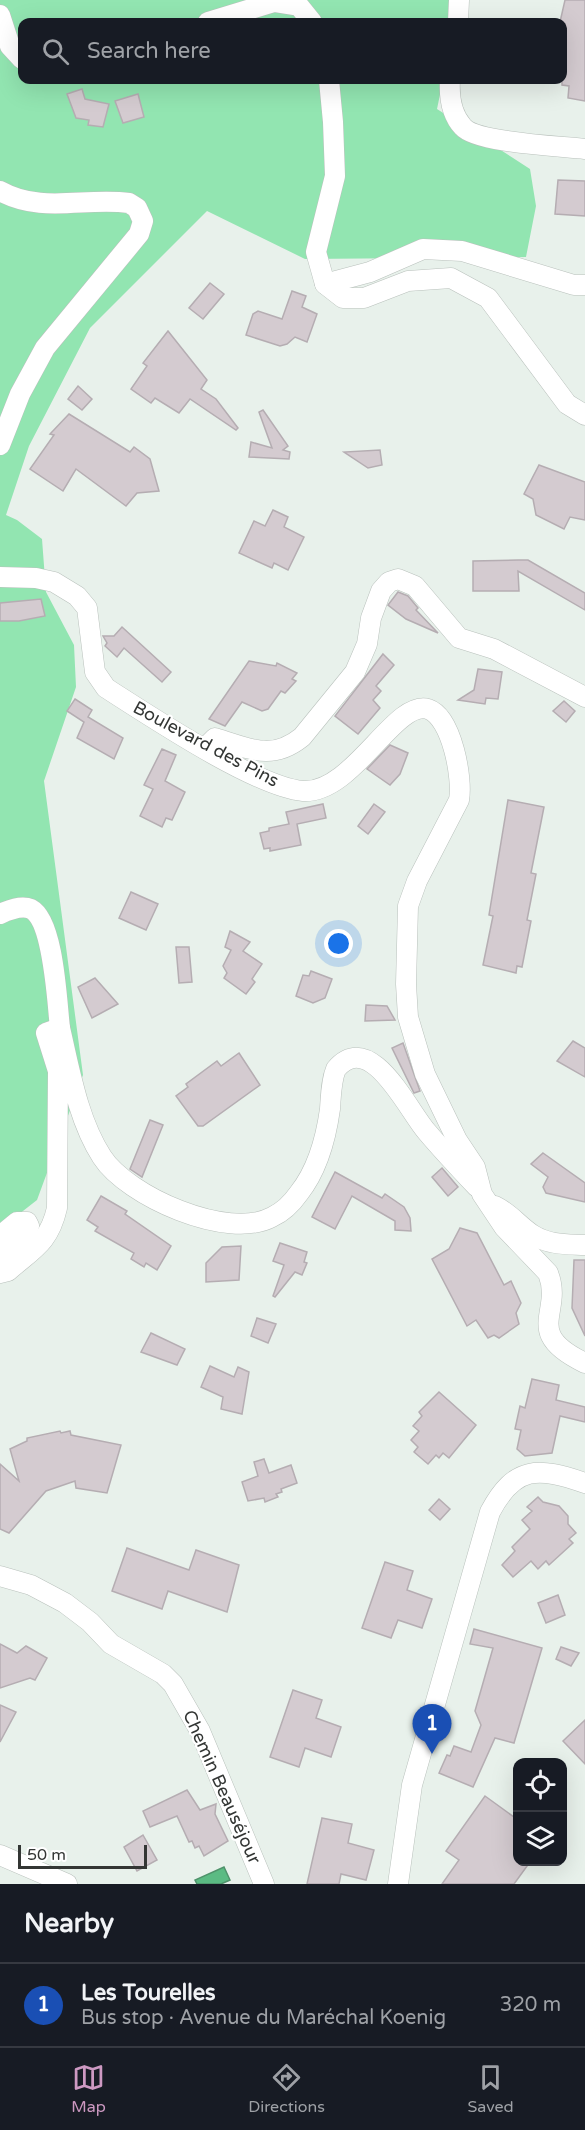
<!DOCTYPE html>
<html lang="en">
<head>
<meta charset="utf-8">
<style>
	body { margin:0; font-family:"Varela Round",sans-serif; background:#242831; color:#f1f3f6 }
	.controls { position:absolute; right:18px; bottom:18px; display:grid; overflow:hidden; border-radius:12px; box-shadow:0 6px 24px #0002 }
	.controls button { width:54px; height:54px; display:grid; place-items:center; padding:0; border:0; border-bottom:2px solid #363941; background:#171b24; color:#f1f3f6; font:30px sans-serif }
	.scale { position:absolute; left:18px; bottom:15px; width:129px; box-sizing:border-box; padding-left:6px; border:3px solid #333634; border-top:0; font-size:16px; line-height:21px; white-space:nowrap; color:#333634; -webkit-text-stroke:4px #fff; paint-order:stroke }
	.you { position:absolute; left:339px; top:944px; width:21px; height:21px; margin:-15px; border:4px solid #fff; border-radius:50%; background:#1a73e8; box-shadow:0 0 0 9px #1a73e833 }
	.badge { display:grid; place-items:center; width:39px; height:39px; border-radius:50%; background:#cd99c2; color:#fff; font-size:20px; font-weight:700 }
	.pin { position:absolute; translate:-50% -50px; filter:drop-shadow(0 2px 3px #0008) }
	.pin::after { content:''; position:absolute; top:32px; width:21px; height:18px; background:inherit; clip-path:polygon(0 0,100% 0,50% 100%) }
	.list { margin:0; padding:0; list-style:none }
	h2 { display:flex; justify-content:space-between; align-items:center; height:78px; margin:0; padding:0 24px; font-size:26px }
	h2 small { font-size:20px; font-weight:400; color:#9ea1a6 }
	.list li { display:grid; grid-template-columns:39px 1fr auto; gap:18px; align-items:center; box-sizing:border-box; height:84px; padding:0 24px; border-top:2px solid #363941 }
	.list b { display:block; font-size:22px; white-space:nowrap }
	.list p { margin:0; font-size:20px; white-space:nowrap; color:#9ea1a6 }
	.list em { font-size:20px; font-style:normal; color:#9ea1a6 }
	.icon { flex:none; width:33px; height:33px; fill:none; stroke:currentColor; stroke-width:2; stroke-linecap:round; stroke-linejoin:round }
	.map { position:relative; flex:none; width:585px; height:1884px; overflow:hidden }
	.search { position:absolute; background:#171b24; box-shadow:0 6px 24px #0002; left:18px; right:18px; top:18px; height:66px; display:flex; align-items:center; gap:15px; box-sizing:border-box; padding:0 21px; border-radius:12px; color:#9ea1a6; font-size:22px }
	.sheet { height:162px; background:#171b24 }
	nav { display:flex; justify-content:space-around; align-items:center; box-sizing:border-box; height:84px; border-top:2px solid #363941; background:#171b24; font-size:16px; color:#9ea1a6 }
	nav a { display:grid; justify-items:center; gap:3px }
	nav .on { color:#cd99c2 }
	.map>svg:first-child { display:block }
	.green { fill:#92e5b1 }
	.water { fill:#5bbb83; stroke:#4f936b; stroke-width:1.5 }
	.building { fill:#d4cbd0; stroke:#b5adb2; stroke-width:1.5 }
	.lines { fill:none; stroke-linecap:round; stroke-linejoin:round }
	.minor-casing { stroke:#b9c1bc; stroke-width:21 }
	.minor { stroke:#fff; stroke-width:20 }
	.labels { text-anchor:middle; stroke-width:4.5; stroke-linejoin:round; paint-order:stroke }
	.street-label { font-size:18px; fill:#333634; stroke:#fff }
</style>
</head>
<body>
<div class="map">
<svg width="585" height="1884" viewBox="0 0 585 1884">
	<rect width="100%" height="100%" fill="#e8f1eb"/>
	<!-- green -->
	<path class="green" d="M0,0H460L455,22H22V80H443L437,109L530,169L536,206L526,257L305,259L207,211L90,328L29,446L6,515L17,520L42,539L46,592L74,645L76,687L44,781L83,1075L37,1200L0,1229Z"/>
	<!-- water -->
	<path class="water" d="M224,1867L230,1880L221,1884H197L195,1880Z"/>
	<!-- building -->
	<g class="building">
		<path d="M565,0H585V101L568,98L569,86L562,85V22H560Z"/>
		<path d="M82,89L85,99L109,104L103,127L88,125L89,120L76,118L67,94Z"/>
		<path d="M138,94L144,117L123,123L115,101Z"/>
		<path d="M558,180L585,181V216L555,214Z"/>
		<path d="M210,283L224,294L203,319L189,308Z"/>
		<path d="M292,291L306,296L302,307L317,314L307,342L295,337L287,344L280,346L246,335L253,314L258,311L282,319Z"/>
		<path d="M168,331L207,380L201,389L216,399L238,428L236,430L190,399L179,413L155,398L151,403L131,389L147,366L143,363Z"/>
		<path d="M78,386L92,399L82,410L68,399Z"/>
		<path d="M263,410L288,446L283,450L290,452L289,459L249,457L251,442L272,448L259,412Z"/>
		<path d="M69,414L130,452L134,447L150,459L159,491L137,493L126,506L76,469L63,491L30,469L54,435L50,434Z"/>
		<path d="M380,450L382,465L368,468L344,452Z"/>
		<path d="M539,465L585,482V520L570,517L564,529L536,515L533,499L524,494Z"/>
		<path d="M273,510L288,517L284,527L304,537L288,570L274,563L272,568L239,553L254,521L265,526Z"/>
		<path d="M518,560H528L585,593V610L518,571L519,591H473V561Z"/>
		<path d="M398,592L408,596L418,608L416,610L438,633L406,619L388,605Z"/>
		<path d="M41,599L45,616L19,621H0V603Z"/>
		<path d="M122,627L171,672L162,682L124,648L117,657L105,646L107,643L103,636H114Z"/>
		<path d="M383,654L394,665L376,686L381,691L373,700L380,708L358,734L335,716Z"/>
		<path d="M249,661L276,666L277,663L297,673L292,679L296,681L285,693L281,691L268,709L262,711L242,702L225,726L209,719Z"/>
		<path d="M478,669L502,672L498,699L486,698L485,704L458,700L474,690Z"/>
		<path d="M75,699L92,710L88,717L123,738L114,759L77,738L84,722L67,711Z"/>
		<path d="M564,701L575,711L566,722L553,711Z"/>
		<path d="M390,745L408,753L400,774L390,785L367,769Z"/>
		<path d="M162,749L176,755L165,781L185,792L172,820L166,818L162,827L140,816L153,789L144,785Z"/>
		<path d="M508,800L544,807L531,873L536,874L527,920L531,921L522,967L517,966L516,973L483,965L493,916L489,915Z"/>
		<path d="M323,804L326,818L297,824L301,845L270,851V848L264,849L260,833L269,831V828L289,824L286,812Z"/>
		<path d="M374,804L385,812L368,834L358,826Z"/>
		<path d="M131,892L158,904L146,930L119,918Z"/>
		<path d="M230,931L250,942L243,951L262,964L252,979L255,982L246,994L224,978L227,973L223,966L231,950L225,947Z"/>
		<path d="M176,947H189L192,982L179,983Z"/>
		<path d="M311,971L332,979L325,998L313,1003L296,996L303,975L309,976Z"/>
		<path d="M95,978L118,1004L92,1018L78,987Z"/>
		<path d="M366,1005L387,1006L395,1020L365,1021Z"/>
		<path d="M573,1041L585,1048V1077L557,1061Z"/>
		<path d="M403,1043L420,1091L414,1093L392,1048Z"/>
		<path d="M239,1053L260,1085L203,1126H198L176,1096L188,1087L186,1084L217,1061L221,1066Z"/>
		<path d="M150,1120L163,1125L142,1177L130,1169Z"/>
		<path d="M543,1153L585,1183V1202L546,1193L543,1187L548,1177L531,1164Z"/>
		<path d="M442,1168L458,1187L448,1196L432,1177Z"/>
		<path d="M335,1172L382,1198L385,1194L404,1207L410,1218L411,1231L395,1230V1221L352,1196L335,1229L312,1217Z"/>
		<path d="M101,1196L127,1211L125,1214L171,1246L157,1270L146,1263L144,1267L131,1259L134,1253L95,1231L98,1227L87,1220Z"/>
		<path d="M460,1228L477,1233L504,1285L511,1281L521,1303L516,1313L519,1324L499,1338L494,1335L488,1338L476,1320L467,1326L432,1259L449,1249Z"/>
		<path d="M280,1243L307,1252L304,1262L307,1263L302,1275L295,1272L275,1297L273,1296L284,1265L273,1261Z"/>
		<path d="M241,1246L239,1280L206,1282V1263L222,1247Z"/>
		<path d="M574,1260H585V1336L572,1308Z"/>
		<path d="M257,1318L276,1324L268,1343L251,1336Z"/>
		<path d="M151,1333L185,1349L177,1365L141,1352Z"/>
		<path d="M210,1366L234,1377L238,1367L249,1372L242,1414L221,1409L223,1397L201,1387Z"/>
		<path d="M532,1379L559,1385L556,1400L585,1407V1422L560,1416L552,1453L525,1456L517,1449L521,1430L515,1429L520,1406L525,1408Z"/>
		<path d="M439,1392L476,1425L449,1458L443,1453L439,1458L436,1455L428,1464L414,1452L418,1447L411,1440L419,1431L413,1426L422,1416L419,1412Z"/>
		<path d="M60,1431L61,1433L70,1431L71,1435L121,1445L107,1493L76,1488L75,1481L46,1491L9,1533L0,1529V1464L19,1481L10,1449L27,1441V1438Z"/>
		<path d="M264,1459L269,1473L291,1465L297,1483L281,1489L282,1492L276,1494L278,1497L265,1502L264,1498L248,1501L242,1482L258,1476L254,1462Z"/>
		<path d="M538,1497L543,1502L559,1506L568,1516V1524L576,1533L569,1539L573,1543L549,1565L546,1561L538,1569L531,1561L513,1577L502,1565L515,1551L512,1547L530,1529L522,1520L532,1511L527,1507Z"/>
		<path d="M439,1499L450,1509L440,1520L429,1510Z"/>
		<path d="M127,1548L189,1570L196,1550L239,1565L227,1612L168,1591L162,1609L112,1591Z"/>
		<path d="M385,1562L413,1571L407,1590L432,1599L422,1628L398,1620L391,1638L362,1628Z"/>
		<path d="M558,1595L565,1615L546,1623L538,1603Z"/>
		<path d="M474,1629L542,1648L514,1743L495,1738L473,1787L439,1773L447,1755L450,1756L454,1746L471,1752L481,1725L475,1711L493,1648L470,1644Z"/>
		<path d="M0,1644L17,1653L26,1646L47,1658L35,1680L30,1678L0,1688Z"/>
		<path d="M561,1647L579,1653L571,1666L556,1659Z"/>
		<path d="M293,1690L322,1700L316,1718L341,1727L331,1757L305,1748L299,1767L270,1757Z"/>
		<path d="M0,1705L16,1712L0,1742Z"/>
		<path d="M585,1720V1764L563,1741Z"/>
		<path d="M187,1790L200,1810L216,1804L215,1814L228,1841L204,1856L199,1846L195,1848L192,1841L189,1842L177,1816L150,1827L143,1811Z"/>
		<path d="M485,1796L518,1820V1862H530L514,1884H442L459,1860L446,1851Z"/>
		<path d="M322,1818L352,1824L348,1843L374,1850L366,1880L341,1874L339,1884H307Z"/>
		<path d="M143,1835L157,1860L137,1871L124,1847Z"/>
	</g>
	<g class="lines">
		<defs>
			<g id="minor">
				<path d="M0,15L10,46L22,59"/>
				<path d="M208,22L274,2L299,6L312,22"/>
				<path d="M458,22L459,0"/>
				<path d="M329,80L333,122L335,176L316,252L325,284L370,272L423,249L462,251L574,285H585"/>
				<path d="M450,80C449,96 451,114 463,127C477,143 561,146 585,149"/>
				<path d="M0,191C41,214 85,197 129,203L137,208L143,221L139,234L45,348L20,394L0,445"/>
				<path d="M325,284L343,298H364L408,281L451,278L488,298L567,404L585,415"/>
				<path d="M0,577L36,578L54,582L77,596L87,608L95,672L106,688C150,716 256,787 303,791C353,794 395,699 428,709C452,717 463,779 459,800L417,881L408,906L406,984L408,1017L425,1074L457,1140L475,1167L482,1194L504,1227L548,1273C564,1313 521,1332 585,1363"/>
				<path d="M205,748L215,738C249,748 271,762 302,737L355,672L367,644L371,618L381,591L389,582L398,579L415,586L459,638L494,649L585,697"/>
				<path d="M0,914C9,910 21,905 31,909C54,921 57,1003 60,1028"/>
				<path d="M495,1206C510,1213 519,1226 533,1235C549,1245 567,1244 585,1245"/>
				<path d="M0,1236L17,1222H27L29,1226L22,1239L0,1257"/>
				<path d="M0,1273L8,1271C33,1249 49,1243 57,1208L58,1071L46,1033L60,1028C70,1071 78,1120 102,1157C127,1196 228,1241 272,1217C283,1212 292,1203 299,1193C318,1169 326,1138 330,1109C331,1095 331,1081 336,1069C371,1028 408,1111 427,1132C443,1151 460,1169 477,1187"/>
				<path d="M0,1576L31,1585L65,1603L90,1622L111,1644L163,1674L173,1684L200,1731L264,1884"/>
				<path d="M0,1855L67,1884"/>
				<path d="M398,1884L412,1785L490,1512C515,1465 538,1467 585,1483"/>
			</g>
		</defs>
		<!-- minor casing -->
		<use href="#minor" class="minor-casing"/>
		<!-- minor -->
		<use href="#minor" class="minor"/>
	</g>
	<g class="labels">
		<!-- street labels -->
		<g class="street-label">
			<text transform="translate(206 744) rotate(28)" y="6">Boulevard des Pins</text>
			<text transform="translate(222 1787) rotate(66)" y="6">Chemin Beauséjour</text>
		</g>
	</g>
</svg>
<div class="controls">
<button><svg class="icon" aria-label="locate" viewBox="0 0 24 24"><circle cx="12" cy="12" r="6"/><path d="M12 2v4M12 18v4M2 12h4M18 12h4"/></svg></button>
<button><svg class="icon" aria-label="layers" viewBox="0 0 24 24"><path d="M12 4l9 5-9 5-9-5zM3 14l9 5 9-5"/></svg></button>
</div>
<div class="scale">50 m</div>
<div class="you"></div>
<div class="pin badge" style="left:432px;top:1754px;background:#1a4fb4">1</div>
<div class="search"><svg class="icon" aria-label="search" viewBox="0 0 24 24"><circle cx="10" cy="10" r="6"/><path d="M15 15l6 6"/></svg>Search here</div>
</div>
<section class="sheet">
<h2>Nearby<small></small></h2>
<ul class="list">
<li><span class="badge" style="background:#1a4fb4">1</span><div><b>Les Tourelles</b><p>Bus stop · Avenue du Maréchal Koenig</p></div><em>320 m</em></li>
</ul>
</section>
<nav>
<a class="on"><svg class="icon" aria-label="map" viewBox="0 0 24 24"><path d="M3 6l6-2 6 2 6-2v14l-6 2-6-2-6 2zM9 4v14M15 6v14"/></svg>Map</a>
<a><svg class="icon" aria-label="directions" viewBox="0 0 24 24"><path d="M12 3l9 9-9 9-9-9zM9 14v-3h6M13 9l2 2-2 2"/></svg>Directions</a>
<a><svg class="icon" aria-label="saved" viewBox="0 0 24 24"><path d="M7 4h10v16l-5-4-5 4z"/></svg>Saved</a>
</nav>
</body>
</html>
